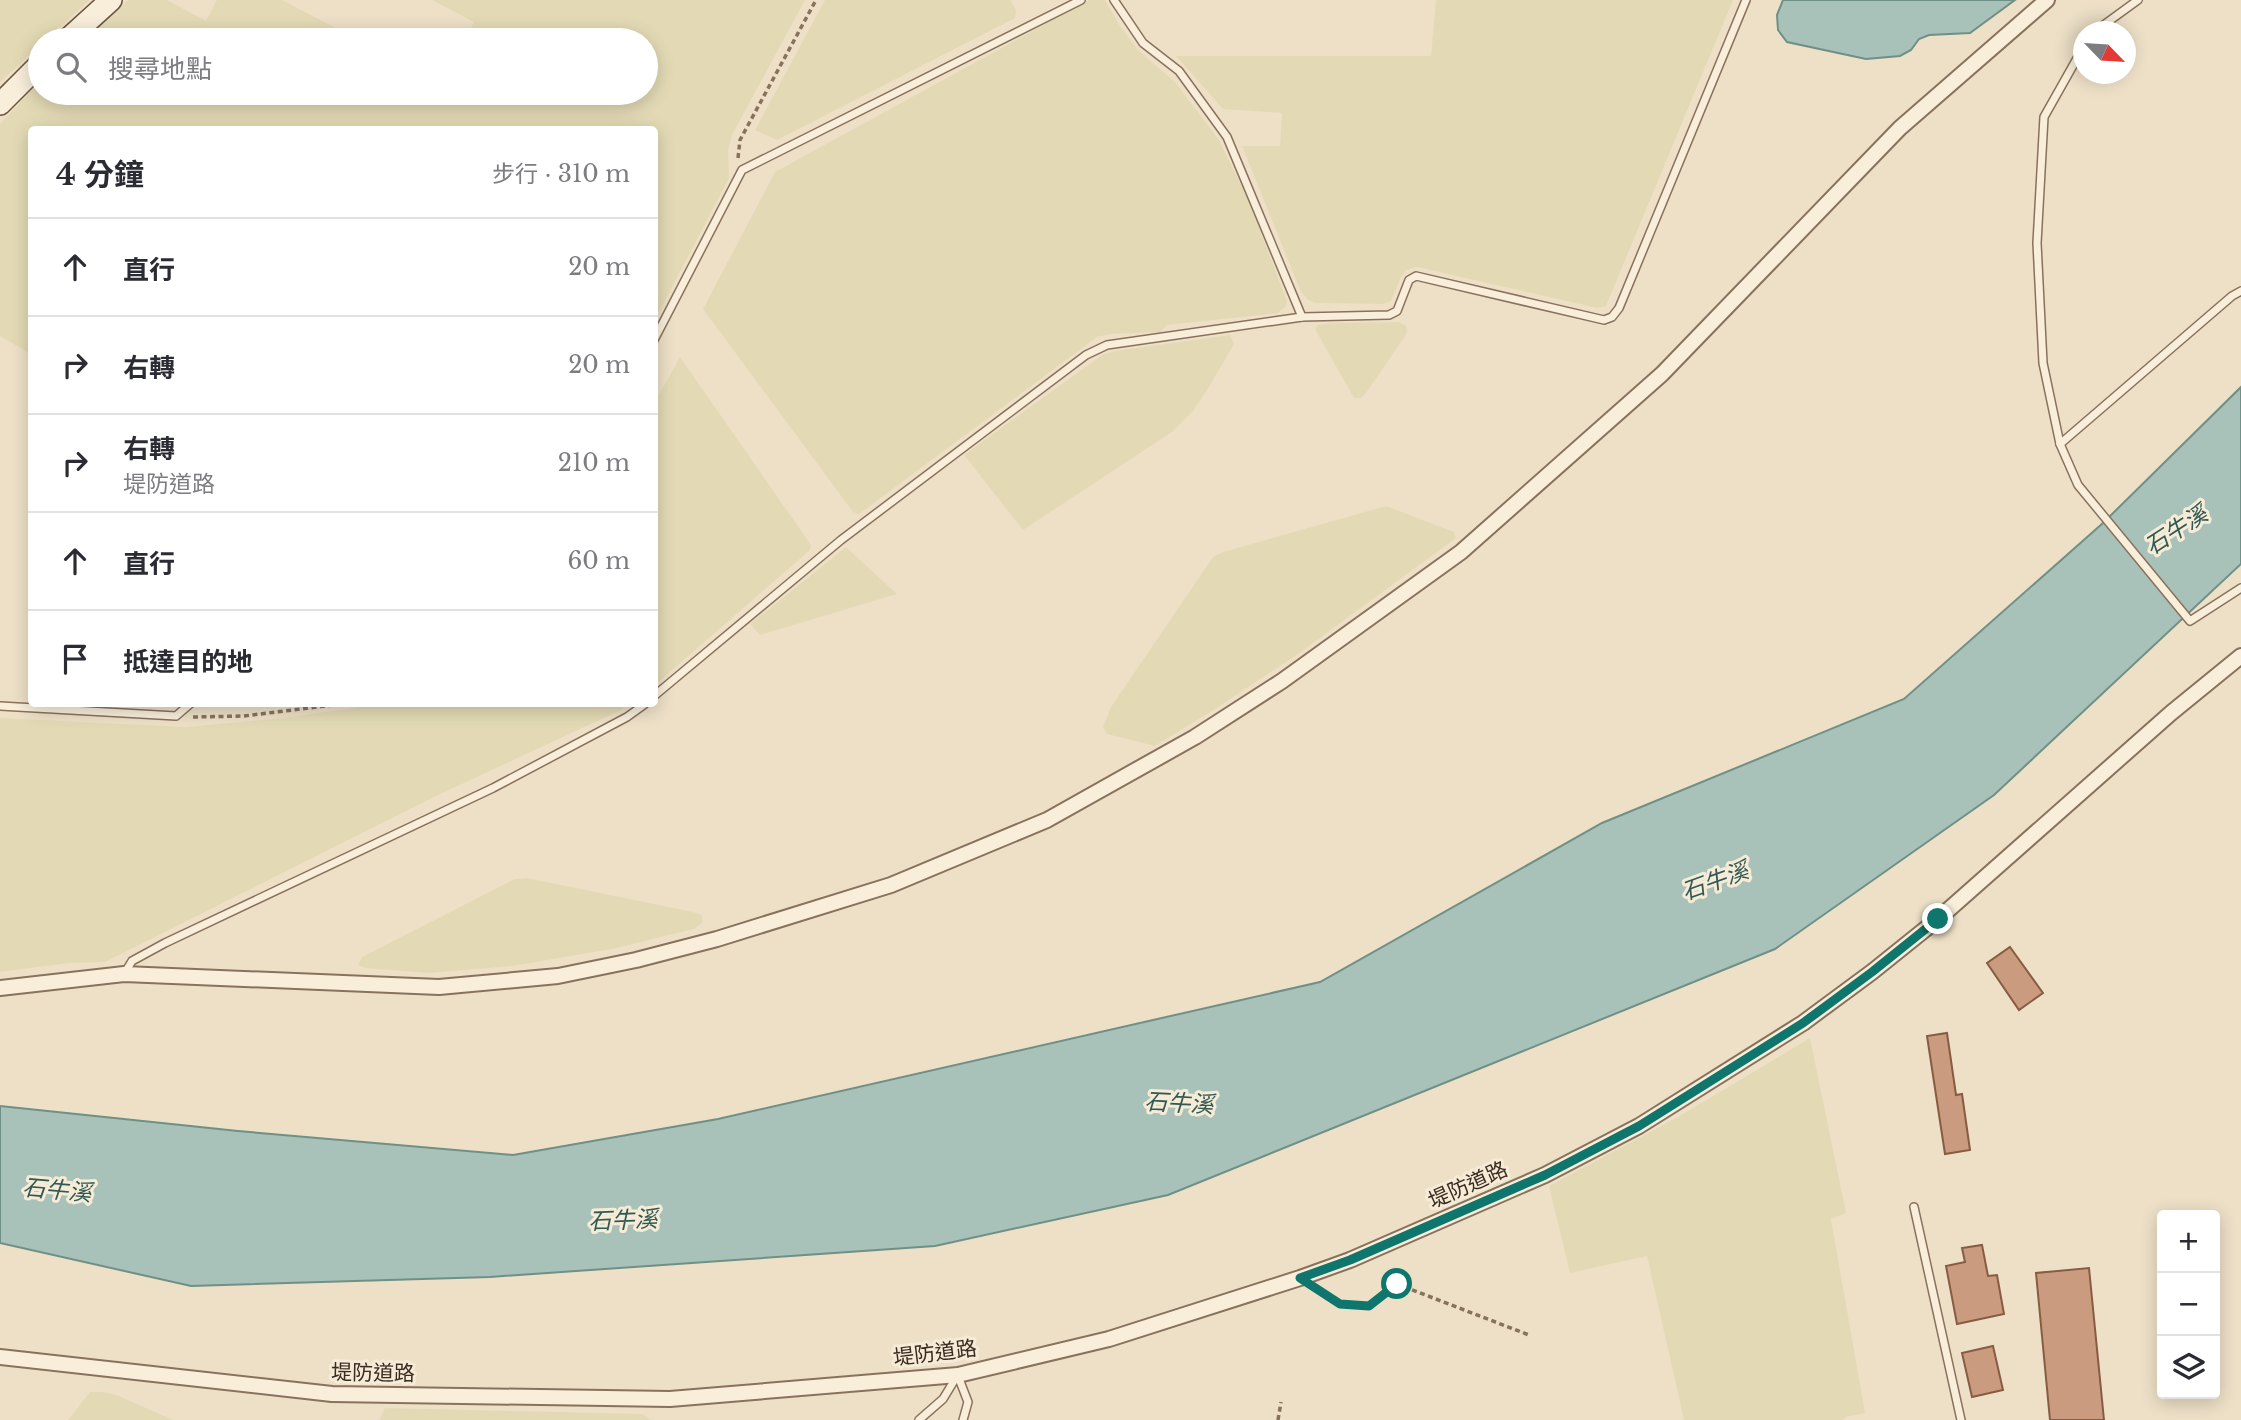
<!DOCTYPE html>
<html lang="zh-TW">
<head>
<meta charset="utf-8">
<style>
	body { margin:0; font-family:"Libre Baskerville","Noto Sans TC",serif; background:#f2f2f3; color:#2b2b33 }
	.controls { position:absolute; right:21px; bottom:21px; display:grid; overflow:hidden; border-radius:7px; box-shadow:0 4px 18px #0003 }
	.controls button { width:63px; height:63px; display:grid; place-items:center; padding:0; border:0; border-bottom:2px solid #e1e1e2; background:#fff; color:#2b2b33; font:35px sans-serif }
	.compass { position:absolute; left:2073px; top:21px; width:63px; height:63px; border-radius:50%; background:#fff; box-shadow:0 4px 18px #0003; rotate:115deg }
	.stop { position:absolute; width:21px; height:21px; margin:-16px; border:5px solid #0f766e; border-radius:50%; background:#fff }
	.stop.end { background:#0f766e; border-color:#fff; box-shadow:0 2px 7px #0008 }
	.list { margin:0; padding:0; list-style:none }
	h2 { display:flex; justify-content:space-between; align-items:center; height:91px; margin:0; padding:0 28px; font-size:30px }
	h2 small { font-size:23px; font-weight:400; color:#7c7c81 }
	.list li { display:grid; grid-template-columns:46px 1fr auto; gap:21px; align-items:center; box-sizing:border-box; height:98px; padding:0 28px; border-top:2px solid #e1e1e2 }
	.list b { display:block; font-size:26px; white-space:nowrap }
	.list p { margin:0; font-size:23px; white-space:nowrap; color:#7c7c81 }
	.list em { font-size:23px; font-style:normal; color:#7c7c81 }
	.icon { flex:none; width:38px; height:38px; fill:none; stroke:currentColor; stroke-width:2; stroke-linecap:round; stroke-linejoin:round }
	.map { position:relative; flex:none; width:2241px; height:1420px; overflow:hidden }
	.search { position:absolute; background:#fff; box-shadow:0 4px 18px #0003; left:28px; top:28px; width:630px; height:77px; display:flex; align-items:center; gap:18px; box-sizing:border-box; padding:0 24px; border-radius:38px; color:#7c7c81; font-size:26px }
	.panel { position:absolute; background:#fff; box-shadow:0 4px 18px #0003; left:28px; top:126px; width:630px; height:581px; border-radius:7px }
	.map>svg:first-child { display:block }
	.farmland { fill:#e3dab5 }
	.water { fill:#a8c1b9; stroke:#6f9086; stroke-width:2 }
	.building { fill:#ca9b7e; stroke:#875c43; stroke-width:2 }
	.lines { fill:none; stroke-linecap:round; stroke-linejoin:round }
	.lane-casing { stroke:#88725d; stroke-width:10 }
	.street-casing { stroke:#88725d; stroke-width:18 }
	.secondary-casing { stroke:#6a5440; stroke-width:24 }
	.path { stroke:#88725d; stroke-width:3.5; stroke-dasharray:5 3.5; stroke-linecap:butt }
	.lane { stroke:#f8eeda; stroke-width:7 }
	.street { stroke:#f8eeda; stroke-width:14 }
	.secondary { stroke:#f8eeda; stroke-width:21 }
	.route { stroke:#0f766e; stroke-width:9 }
	.labels { text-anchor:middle; stroke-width:6; stroke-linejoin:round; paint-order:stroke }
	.street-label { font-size:21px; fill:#392b20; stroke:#f5ebd6 }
	.water-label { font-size:23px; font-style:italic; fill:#305854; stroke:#f5ebd6 }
</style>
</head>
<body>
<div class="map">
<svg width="2241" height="1420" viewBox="0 0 2241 1420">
	<rect width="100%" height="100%" fill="#ede0c7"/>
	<!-- farmland -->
	<g class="farmland">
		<path d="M0,0H90L45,40H40V45L0,82Z"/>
		<path d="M128,0H167L206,21L217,0H282L359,40H85Z"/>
		<path d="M432,0H805L732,135L728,150L729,178L655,320L654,130H32L31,354L0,336V124L40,81V93H646V40H465L474,22Z"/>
		<path d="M825,0H1010L1016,10L1015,18L777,140L755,130Z"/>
		<path d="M1089,0H1105L1120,26L1138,50L1175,82L1219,140L1248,199L1287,301L1285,307L1278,313L1167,325L1161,332L1110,334L1097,337L859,514L853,512L703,309L775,172Z"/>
		<path d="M1436,0H1733L1606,306L1597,308L1417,267L1406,270L1401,277L1391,301L1383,304L1316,303L1308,300L1301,292L1242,146H1280L1282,113L1223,109L1176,56H1431Z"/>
		<path d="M1399,322L1406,326L1407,333L1366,393L1361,398H1354L1315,329L1318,325L1331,323Z"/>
		<path d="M1230,335L1234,344L1209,387L1193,411L1172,432L1023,530L964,455L1102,355L1115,351Z"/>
		<path d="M680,357L811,545L810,550L655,685L654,429L656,418L655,402Z"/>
		<path d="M1386,506L1454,532L1456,538L1298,654L1212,711L1155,746L1107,734L1103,727L1111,707L1213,557L1223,552Z"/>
		<path d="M846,547L897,594L760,635L750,624Z"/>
		<path d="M383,704H622L623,709L436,796L105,962L69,963L0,972V718L186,727L283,718Z"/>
		<path d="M527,878L693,912L702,915V923L694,929L612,949L512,966L429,973L365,968L358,965L362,957L515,879Z"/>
		<path d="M1810,1038L1846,1213L1831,1219L1865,1413L1846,1417L1843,1420H1684L1647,1256L1570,1273L1549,1186L1678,1117Z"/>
		<path d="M90,1392H103L119,1396L173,1420H68Z"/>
		<path d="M385,1408L642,1414L652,1420H379Z"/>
	</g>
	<!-- water -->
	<g class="water">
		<path d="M1783,0H2015L1970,33L1929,35L1919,39L1911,50L1900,56L1866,59L1787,42L1778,30L1777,15Z"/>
		<path d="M2241,387V564L1994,795L1775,949L1168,1195L935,1246L490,1277L191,1286L0,1243V1106L238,1131L513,1155L718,1119L1320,982L1602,823L1904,699L2103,523Z"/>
	</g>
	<!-- building -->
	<g class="building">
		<path d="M2010,947L2043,993L2019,1010L1987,963Z"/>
		<path d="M1947,1033L1956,1095L1962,1094L1970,1150L1945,1154L1927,1036Z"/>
		<path d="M1982,1245L1988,1276L1997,1275L2004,1314L1957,1324L1946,1266L1965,1262L1962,1248Z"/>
		<path d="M2089,1268L2104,1420H2050L2036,1273Z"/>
		<path d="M1993,1346L2003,1390L1972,1397L1962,1353Z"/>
	</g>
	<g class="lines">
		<defs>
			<g id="lane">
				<path d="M1114,0L1143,43L1179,71L1227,137L1302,317"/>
				<path d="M2094,32L2138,0"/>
				<path d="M2084,46L2044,117L2037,243L2043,363L2060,444L2078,485L2190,621L2241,588"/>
				<path d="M654,340L742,170L1081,0"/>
				<path d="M2060,444L2232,296L2241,291"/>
				<path d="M654,696L841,540L1086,355L1107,345L1302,317L1389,315L1397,311L1409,280L1416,276L1604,320L1612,317L1619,308L1746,0"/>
				<path d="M0,706L176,716L190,704"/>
				<path d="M124,974L132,961L165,943L493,788L627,717L645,704"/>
				<path d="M1914,1207L1961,1420"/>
				<path d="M958,1376L968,1402L963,1420"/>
				<path d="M919,1420L943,1399L957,1376"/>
			</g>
			<g id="street">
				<path d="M0,988L124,974L439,987L558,976L636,960L717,939L891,885L1047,820L1195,737L1282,681L1461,552L1662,374L1900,128L2047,0"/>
				<path d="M0,1357L332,1394L670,1399L958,1375L1109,1339L1300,1278L1350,1260L1545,1175L1639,1126L1803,1023L1872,972L1938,919L2171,713L2241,656"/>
			</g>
			<g id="secondary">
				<path d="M67,40L111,0"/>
				<path d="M0,104L40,64"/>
			</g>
		</defs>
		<!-- lane casing -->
		<use href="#lane" class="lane-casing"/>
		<!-- street casing -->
		<use href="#street" class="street-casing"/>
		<!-- secondary casing -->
		<use href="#secondary" class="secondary-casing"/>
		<!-- path -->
		<g class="path">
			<path d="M738,158L740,140L816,0"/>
			<path d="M193,717L244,716L341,704"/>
			<path d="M1315,1288L1340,1304L1369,1306L1397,1284L1529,1335"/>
			<path d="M1278,1420L1281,1402"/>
		</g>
		<!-- lane -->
		<use href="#lane" class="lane"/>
		<!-- street -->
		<use href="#street" class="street"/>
		<!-- secondary -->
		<use href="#secondary" class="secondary"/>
	</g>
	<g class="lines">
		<!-- route -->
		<path class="route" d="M1397,1284L1369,1306L1340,1304L1300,1278L1350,1260L1545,1175L1639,1126L1803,1023L1872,972L1938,919"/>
	</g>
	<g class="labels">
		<!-- street labels -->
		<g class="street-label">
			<text transform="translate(1468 1185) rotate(-24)" y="7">堤防道路</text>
			<text transform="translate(935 1353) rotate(-7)" y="7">堤防道路</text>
			<text transform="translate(373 1373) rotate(1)" y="7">堤防道路</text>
		</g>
		<!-- water labels -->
		<g class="water-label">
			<text transform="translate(2176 530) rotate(-33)" y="8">石牛溪</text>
			<text transform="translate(1715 881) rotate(-20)" y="8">石牛溪</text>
			<text transform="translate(1179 1103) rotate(3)" y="8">石牛溪</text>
			<text transform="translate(57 1190) rotate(5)" y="8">石牛溪</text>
			<text transform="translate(623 1220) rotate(-2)" y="8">石牛溪</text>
		</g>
	</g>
</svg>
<div class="controls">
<button>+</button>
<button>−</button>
<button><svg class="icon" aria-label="layers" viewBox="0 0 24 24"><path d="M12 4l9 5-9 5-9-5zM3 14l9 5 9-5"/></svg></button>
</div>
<svg class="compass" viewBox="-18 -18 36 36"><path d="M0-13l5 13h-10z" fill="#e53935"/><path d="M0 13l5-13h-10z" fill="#7c7c81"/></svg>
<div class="stop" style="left:1397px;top:1284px"></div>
<div class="stop end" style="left:1938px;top:919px"></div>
<div class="search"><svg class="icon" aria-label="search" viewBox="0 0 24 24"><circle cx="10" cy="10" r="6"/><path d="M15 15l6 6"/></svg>搜尋地點</div>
<section class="panel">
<h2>4 分鐘<small>步行 · 310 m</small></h2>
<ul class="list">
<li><svg class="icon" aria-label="ahead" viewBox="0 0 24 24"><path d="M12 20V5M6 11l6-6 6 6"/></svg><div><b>直行</b></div><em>20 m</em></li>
<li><svg class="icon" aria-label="right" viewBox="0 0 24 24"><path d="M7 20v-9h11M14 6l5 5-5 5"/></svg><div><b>右轉</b></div><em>20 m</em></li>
<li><svg class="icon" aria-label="right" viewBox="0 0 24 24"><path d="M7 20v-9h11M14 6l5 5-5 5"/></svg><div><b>右轉</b><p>堤防道路</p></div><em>210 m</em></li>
<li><svg class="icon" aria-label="ahead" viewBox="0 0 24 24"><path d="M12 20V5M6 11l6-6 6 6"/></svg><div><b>直行</b></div><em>60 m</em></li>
<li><svg class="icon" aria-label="arrive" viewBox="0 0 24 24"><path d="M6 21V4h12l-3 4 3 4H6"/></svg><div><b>抵達目的地</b></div></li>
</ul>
</section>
</div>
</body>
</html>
